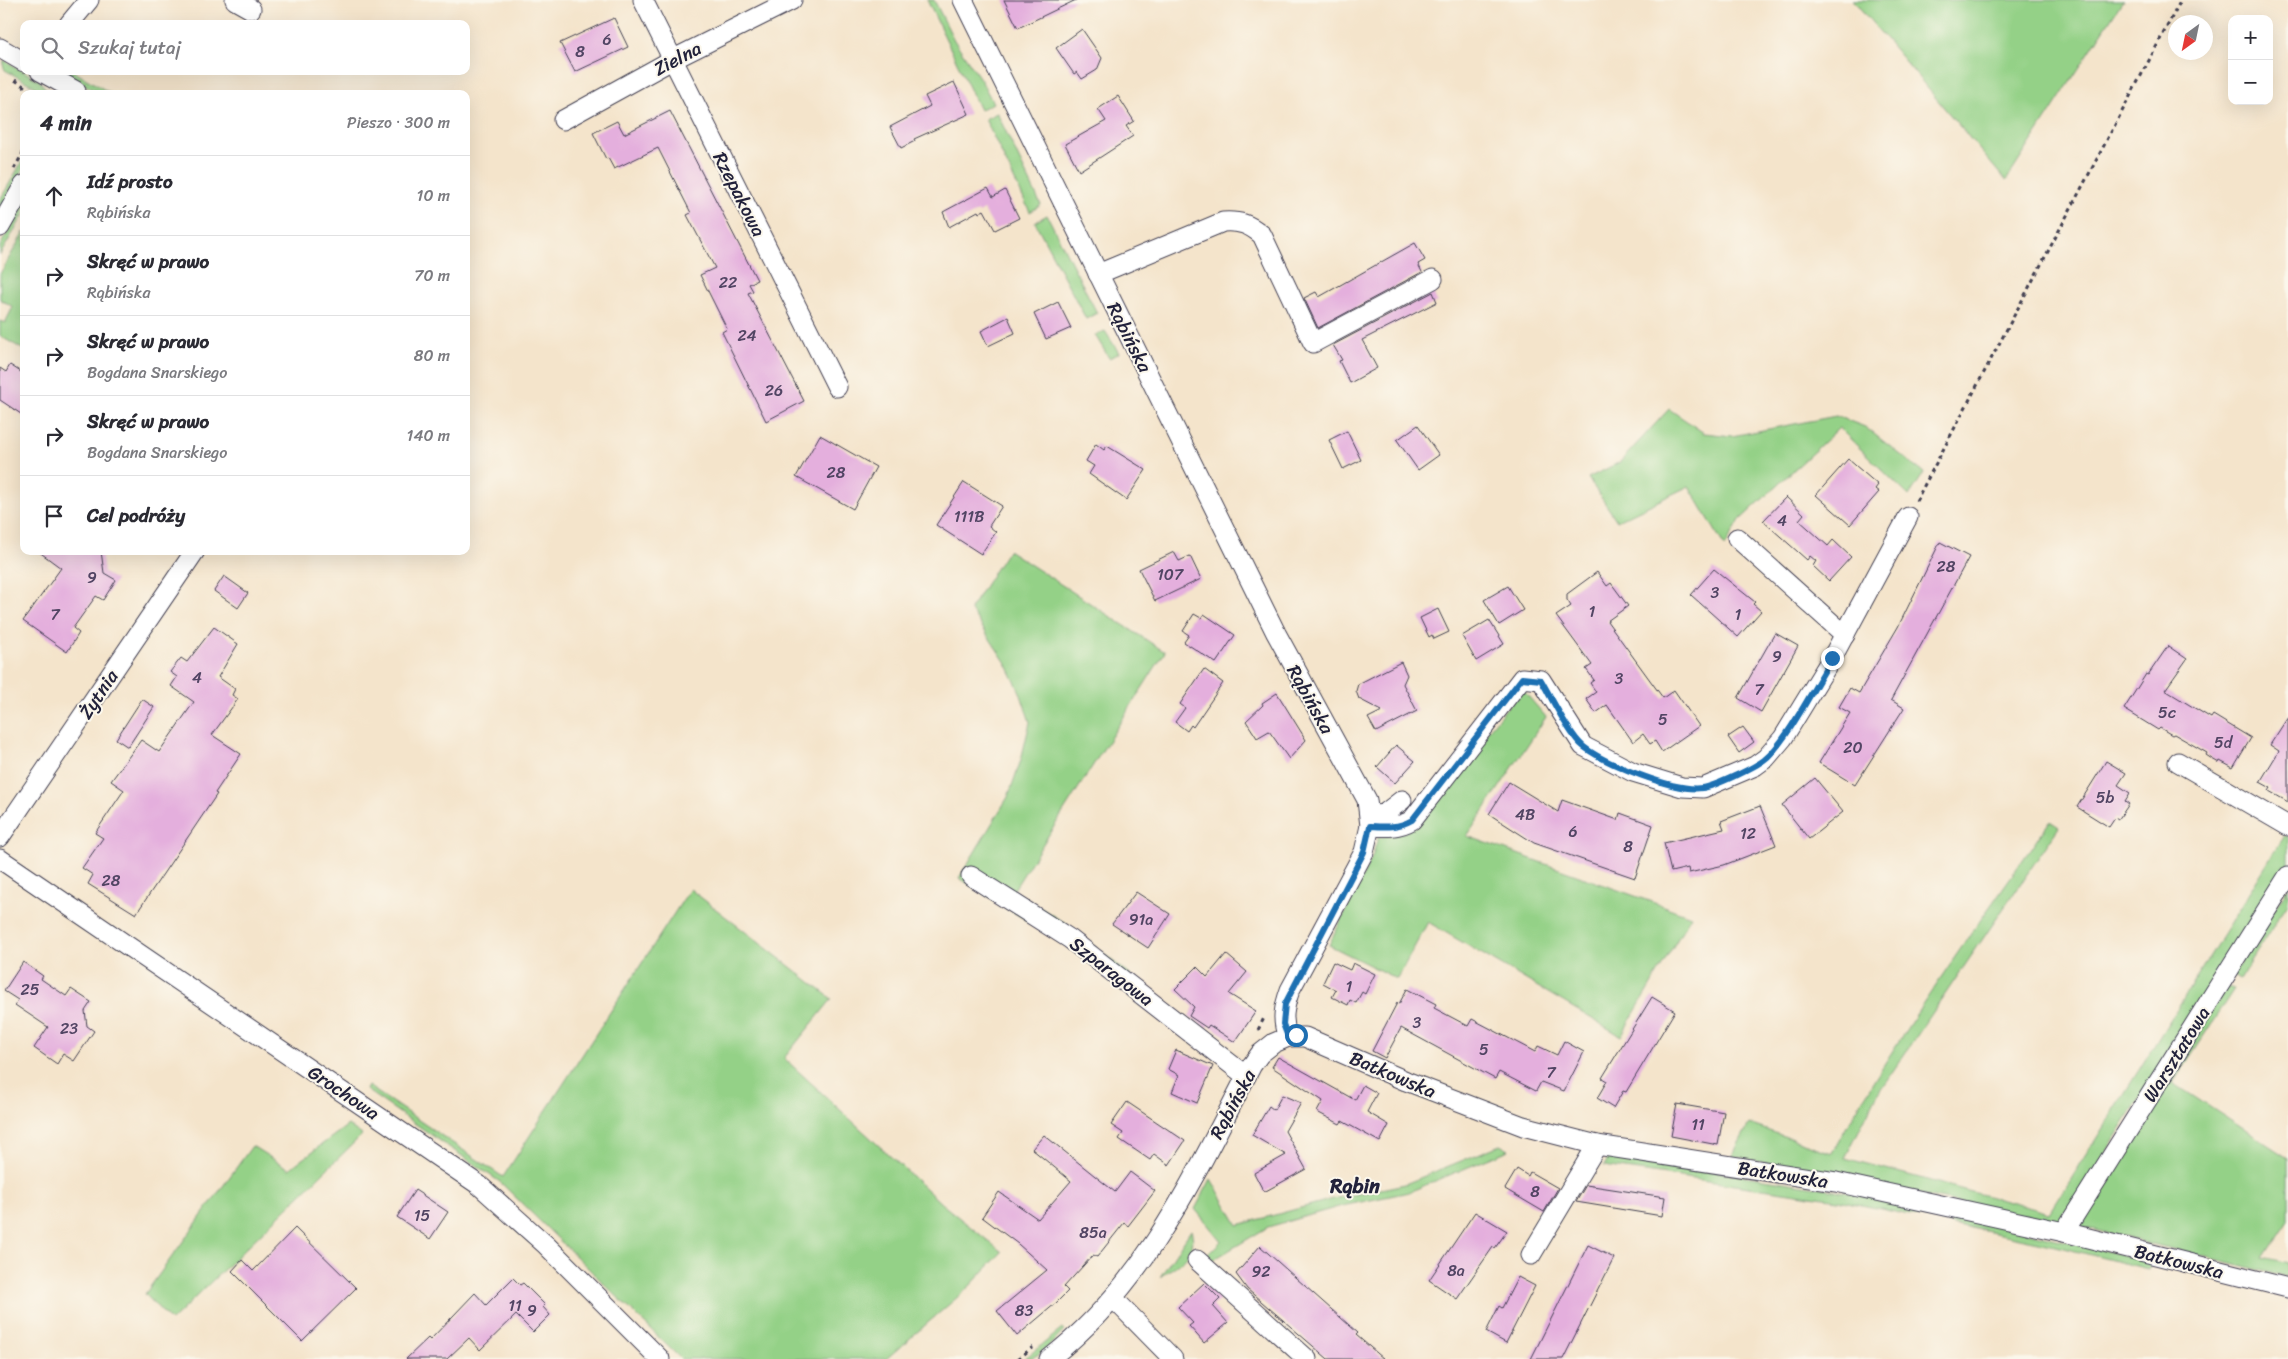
<!DOCTYPE html>
<html lang="pl">
<head>
<meta charset="utf-8">
<style>
	body { margin:0; font-family:Sriracha,sans-serif; background:#f7f7f7; color:#2b2b33 }
	.controls { position:absolute; right:15px; top:15px; display:grid; overflow:hidden; border-radius:10px; box-shadow:0 5px 20px #0002 }
	.controls button { width:45px; height:45px; display:grid; place-items:center; padding:0; border:0; border-bottom:1px solid #e1e1e2; background:#fff; color:#2b2b33; font:25px sans-serif }
	.compass { position:absolute; left:2168px; top:15px; width:45px; height:45px; border-radius:50%; background:#fff; box-shadow:0 5px 20px #0002; rotate:213deg }
	.stop { position:absolute; width:15px; height:15px; margin:-11px; border:4px solid #1f6fb2; border-radius:50%; background:#fff }
	.stop.end { background:#1f6fb2; border-color:#fff; box-shadow:0 1px 5px #0008 }
	.list { margin:0; padding:0; list-style:none }
	h2 { display:flex; justify-content:space-between; align-items:center; height:65px; margin:0; padding:0 20px; font-size:21px }
	h2 small { font-size:16px; font-weight:400; color:#7c7c81 }
	.list li { display:grid; grid-template-columns:32px 1fr auto; gap:15px; align-items:center; box-sizing:border-box; height:80px; padding:0 20px; border-top:1px solid #e1e1e2 }
	.list b { display:block; font-size:19px; white-space:nowrap }
	.list p { margin:0; font-size:16px; white-space:nowrap; color:#7c7c81 }
	.list em { font-size:16px; font-style:normal; color:#7c7c81 }
	.icon { flex:none; width:28px; height:28px; fill:none; stroke:currentColor; stroke-width:2; stroke-linecap:round; stroke-linejoin:round }
	.map { position:relative; flex:none; width:2288px; height:1359px; overflow:hidden }
	.search { position:absolute; background:#fff; box-shadow:0 5px 20px #0002; left:20px; top:20px; width:450px; height:55px; display:flex; align-items:center; gap:12px; box-sizing:border-box; padding:0 18px; border-radius:10px; color:#7c7c81; font-size:19px }
	.panel { position:absolute; background:#fff; box-shadow:0 5px 20px #0002; left:20px; top:90px; width:450px; height:465px; border-radius:10px }
	.map>svg:first-child { display:block }
	.green { fill:#94d187; stroke:#5b7a61 }
	.building { fill:#e4afdd }
	.lines { fill:none; stroke-linecap:round; stroke-linejoin:round }
	.minor-casing { stroke:#423f51; stroke-width:21 }
	.path { stroke:#423f51; stroke-width:3; stroke-dasharray:4 4; stroke-linecap:butt }
	.minor { stroke:#fff; stroke-width:19 }
	.route { stroke:#1f6fb2; stroke-width:6 }
	.labels { text-anchor:middle; stroke-width:4; stroke-linejoin:round; paint-order:stroke }
	.number-label { font-size:16px; fill:#524564 }
	.street-label { font-size:19px; fill:#22223b; stroke:#fbf7ec }
	.neighbourhood-label { font-size:20px; font-weight:bold; fill:#22223b; stroke:#fbf7ec }
</style>
</head>
<body>
<div class="map">
<svg width="2288" height="1359" viewBox="0 0 2288 1359">
	<rect width="100%" height="100%" fill="#fbf7ec"/>
	<filter id="ink" filterUnits="userSpaceOnUse"><feTurbulence type="fractalNoise" baseFrequency=".02" numOctaves="2"/><feDisplacementMap in="SourceGraphic" scale="10" xChannelSelector="R" yChannelSelector="G"/><feConvolveMatrix kernelMatrix="1 2 1 2 8 2 1 2 1" color-interpolation-filters="sRGB"/></filter>
	<filter id="wash" filterUnits="userSpaceOnUse"><feTurbulence type="fractalNoise" baseFrequency=".0096" numOctaves="4" result="noise"/><feDisplacementMap in="SourceGraphic" scale="20" xChannelSelector="R" yChannelSelector="G"/><feGaussianBlur stdDeviation="1.12" result="paint"/><feColorMatrix in="noise" values="0 0 0 0 0 0 0 0 0 0 0 0 0 0 0 0 0 1.4 0 .05"/><feComposite in="paint" operator="in"/></filter>
	<g filter="url(#wash)">
		<rect width="100%" height="100%" fill="#f4e4cb"/>
		<!-- green -->
		<g class="green">
			<path d="M927,0H934L954,40L981,80L993,103L980,110Z"/>
			<path d="M1853,0H2123L2006,181Z"/>
			<path d="M4,60L39,80L50,94H40L34,86L5,70L3,65Z"/>
			<path d="M62,71H73L112,94H100Z"/>
			<path d="M997,113L1041,205L1030,212L985,119Z"/>
			<path d="M24,158V168L0,210V200Z"/>
			<path d="M24,203V214L0,255V246Z"/>
			<path d="M1047,215L1097,313L1086,319L1035,222Z"/>
			<path d="M24,232V350L0,336V321L5,323L13,307L0,299V274Z"/>
			<path d="M1105,331L1119,353L1109,358L1095,335Z"/>
			<path d="M1669,409L1704,433L1732,436L1836,416L1865,427L1924,473L1909,496L1839,428L1740,520L1725,547L1689,486L1617,521L1588,478L1620,462Z"/>
			<path d="M1008,550L1165,652L1013,891L1065,923L1232,1056L1058,940L959,878L1008,797L1021,760L1030,722L1020,692L1006,663L970,609Z"/>
			<path d="M1522,689L1546,717L1467,836L1691,916L1621,1036L1428,922L1397,979L1329,945L1372,857L1378,838L1405,832Z"/>
			<path d="M2050,821L2059,827L1878,1093L1845,1158L2050,1213L2285,835L2288,837V863L2062,1223L1732,1156L1749,1124L1832,1153C1896,1036 1974,930 2050,821Z"/>
			<path d="M2288,887V903L2239,980L2232,975Z"/>
			<path d="M690,889L832,999L784,1058L942,1204L1002,1252L967,1289L886,1359H681L500,1182L366,1090L368,1086L503,1177Z"/>
			<path d="M2227,986L2234,989L2173,1083L2288,1158V1220L2263,1258L2288,1264V1277L2074,1225Z"/>
			<path d="M348,1125L362,1135L171,1321L145,1294L252,1146L289,1169Z"/>
			<path d="M1500,1145L1509,1150L1409,1192L1342,1206L1268,1227L1213,1260L1207,1255L1221,1241L1195,1209L1211,1179L1238,1225L1337,1198L1405,1184Z"/>
			<path d="M1610,1155L1835,1190L1978,1220L2152,1262L2148,1269L2047,1244L1838,1200L1604,1166Z"/>
			<path d="M1191,1230C1199,1256 1178,1263 1160,1277Z"/>
			<path d="M1062,1329L1064,1331C1054,1341 1039,1359 1024,1359Z"/>
		</g>
		<g id="blocks">
			<!-- building -->
			<g class="building">
				<path d="M1004,0H1076L1018,28Z"/>
				<path d="M614,18L628,47L575,72L560,43Z"/>
				<path d="M1082,29L1102,58L1097,70L1082,79L1077,72L1074,74L1056,48Z"/>
				<path d="M954,82L969,114L914,139L915,141L901,148L890,127L930,106L925,96Z"/>
				<path d="M1118,96L1134,121L1126,126L1133,136L1079,171L1065,144L1106,121L1098,109Z"/>
				<path d="M670,111L757,280L749,284L753,291L748,293L804,401L766,421L722,332L727,329L700,275L715,268L687,215L691,213L658,148L614,169L608,158L606,159L593,133L617,121L624,134Z"/>
				<path d="M988,188L993,197L1005,190L1019,218L995,230L984,210L979,213L978,211L949,227L943,212Z"/>
				<path d="M1415,243L1425,260L1418,264L1422,272L1318,328L1304,298L1316,292L1319,297Z"/>
				<path d="M1433,292L1437,302L1362,340L1377,368L1350,383L1339,361L1342,360L1333,345Z"/>
				<path d="M1058,302L1071,328L1046,339L1034,314Z"/>
				<path d="M1008,317L1015,333L988,346L981,331Z"/>
				<path d="M10,365L24,374V416L0,400V368L6,372Z"/>
				<path d="M1418,425L1439,455L1418,470L1397,440Z"/>
				<path d="M1347,431L1361,460L1343,469L1329,440Z"/>
				<path d="M820,435L876,467L853,509L796,477Z"/>
				<path d="M1096,444L1104,450L1107,446L1146,470L1126,500L1089,474L1094,466L1086,461Z"/>
				<path d="M1848,459L1878,485L1875,489L1879,492L1850,525L1816,495Z"/>
				<path d="M964,482L1002,506L989,526L996,532L981,554L936,525Z"/>
				<path d="M1786,497L1804,514L1799,520L1828,546L1833,540L1851,557L1829,581L1813,566L1816,561L1810,556L1807,560L1763,521Z"/>
				<path d="M1940,542L1969,557L1891,700L1904,708L1855,785L1819,763L1850,713L1839,707L1850,688L1859,693L1898,627Z"/>
				<path d="M38,551H101L104,573L116,580L103,600L96,596L73,628L79,633L67,652L23,621L61,568Z"/>
				<path d="M1174,552L1179,561L1190,556L1201,579L1155,601L1139,569Z"/>
				<path d="M1714,569L1755,602L1753,604L1761,611L1738,637L1691,595Z"/>
				<path d="M1597,572L1607,586L1611,583L1628,606L1607,621L1663,698L1674,690L1699,726L1662,752L1655,741L1650,744L1643,734L1633,742L1607,705L1596,713L1586,699L1596,692L1590,683L1594,680L1586,669L1592,665L1556,616L1571,606L1567,600V594Z"/>
				<path d="M224,576L248,593L238,608L214,591Z"/>
				<path d="M1508,586L1523,610L1499,625L1484,600Z"/>
				<path d="M1438,609L1449,632L1434,639L1432,635L1429,637L1420,618Z"/>
				<path d="M1194,614L1201,618L1204,614L1235,635L1216,663L1184,642L1189,635L1183,631Z"/>
				<path d="M1489,620L1504,644L1476,661L1462,636Z"/>
				<path d="M214,627L238,644L218,677L235,689L232,695L238,699L212,735L241,754L215,793L217,794L136,914L88,884L93,875L82,868L103,838L95,833L124,790L111,781L141,740L159,752L194,702L171,686L177,677L170,672L181,658L187,662Z"/>
				<path d="M1775,633L1798,646L1761,712L1738,698Z"/>
				<path d="M2168,646L2187,659L2165,690L2211,718L2213,715L2251,738L2233,768L2220,761L2219,763L2212,759L2206,755L2207,753L2174,734L2172,735L2160,728L2158,730L2124,709L2146,674L2148,675Z"/>
				<path d="M1401,662L1407,675L1403,684L1417,711L1376,732L1368,718L1382,711L1359,699L1356,691L1358,684Z"/>
				<path d="M1204,669L1223,683L1193,727L1191,725L1187,731L1175,722L1185,708L1180,704Z"/>
				<path d="M1277,693L1306,740L1289,759L1269,731L1257,738L1246,721L1263,705L1262,703Z"/>
				<path d="M142,699L154,707L128,747L116,739Z"/>
				<path d="M2288,717V802L2269,791L2271,788L2260,782L2279,751L2270,745Z"/>
				<path d="M1743,727L1754,742L1739,753L1728,737Z"/>
				<path d="M1396,745L1415,761L1395,783L1377,767Z"/>
				<path d="M2106,761L2126,773L2118,785L2130,793L2125,801L2129,804L2118,820L2115,818L2109,827L2077,807Z"/>
				<path d="M1815,778L1843,812L1809,839L1782,805Z"/>
				<path d="M1509,782L1558,812L1562,800L1618,820L1620,813L1653,825L1635,878L1534,843L1489,814Z"/>
				<path d="M1760,806L1776,845L1724,865L1689,873L1688,868L1671,872L1664,843L1724,829L1721,821Z"/>
				<path d="M1136,892L1170,914L1148,948L1112,924Z"/>
				<path d="M1226,954L1247,972L1229,994L1256,1011L1235,1042L1209,1025L1207,1028L1189,1016L1194,1007L1175,989L1197,967L1207,977Z"/>
				<path d="M23,962L43,976L41,979L66,996L71,989L91,1002L85,1011L87,1026L94,1031L74,1061L63,1054L57,1064L34,1048L48,1027L15,1005L18,1000L4,991Z"/>
				<path d="M1333,962L1350,970L1353,963L1375,974L1365,994L1362,992L1356,1003L1350,1000L1348,1005L1332,997L1336,990L1323,983Z"/>
				<path d="M1407,989L1436,1004L1434,1008L1468,1026L1472,1019L1535,1052L1538,1046L1557,1055L1564,1041L1584,1052L1564,1091L1541,1082L1536,1091L1499,1072L1495,1079L1401,1028L1385,1058L1372,1051L1397,1003L1399,1004Z"/>
				<path d="M1652,997L1675,1011L1626,1092L1623,1091L1613,1108L1597,1098L1607,1081L1602,1078Z"/>
				<path d="M1176,1050L1213,1066L1197,1103L1172,1092L1179,1075L1168,1069Z"/>
				<path d="M1278,1057L1355,1100L1363,1085L1377,1093L1367,1112L1389,1125L1380,1142L1342,1121L1340,1124L1317,1112L1323,1101L1272,1067Z"/>
				<path d="M1282,1095L1301,1103L1285,1131L1306,1169L1264,1192L1254,1173L1286,1155L1252,1135L1269,1106L1274,1110Z"/>
				<path d="M1127,1102L1185,1141L1169,1165L1154,1154L1150,1160L1119,1139L1123,1133L1111,1125Z"/>
				<path d="M1677,1104L1724,1112L1718,1145L1671,1136Z"/>
				<path d="M1044,1135L1115,1192L1130,1172L1155,1191L1128,1226L1124,1223L1097,1257L1093,1255L1064,1287L1068,1291L1056,1303L1017,1336L997,1311L1047,1270L1018,1244L982,1217L999,1192L1038,1219L1071,1181L1032,1149Z"/>
				<path d="M1517,1169L1528,1176L1530,1172L1558,1188L1544,1212L1505,1189Z"/>
				<path d="M1586,1185L1665,1197L1662,1216L1576,1202Z"/>
				<path d="M415,1190L448,1212L430,1239L397,1217Z"/>
				<path d="M1475,1212L1507,1231L1495,1248L1493,1247L1457,1299L1429,1280Z"/>
				<path d="M295,1228L356,1288L302,1341L232,1271L242,1260L253,1271Z"/>
				<path d="M1588,1245L1614,1258L1563,1359H1531Z"/>
				<path d="M1260,1246L1358,1333L1356,1335L1384,1359H1328L1247,1289L1236,1274Z"/>
				<path d="M1518,1277L1535,1286L1506,1343L1486,1332L1499,1306L1502,1308Z"/>
				<path d="M513,1278L520,1285L523,1283L545,1305L543,1307L550,1315L533,1332L516,1315L480,1350L469,1338L447,1359H406L428,1338L430,1340L475,1293L486,1305Z"/>
				<path d="M1204,1283L1220,1299L1213,1306L1228,1323L1204,1343L1189,1326L1193,1323L1178,1307Z"/>
			</g>
		</g>
	</g>
	<g filter="url(#ink)">
		<use href="#blocks" fill-opacity="0" stroke="#423f51" stroke-width="1"/>
		<g class="lines">
			<defs>
				<g id="minor">
					<path d="M235,0L251,9"/>
					<path d="M643,0L837,387"/>
					<path d="M963,0L1276,633L1367,800L1370,826L1364,852L1290,990C1284,1007 1281,1020 1288,1037"/>
					<path d="M69,24L89,0"/>
					<path d="M0,48L24,62"/>
					<path d="M40,71L76,91L74,94"/>
					<path d="M563,120L672,60L792,0"/>
					<path d="M0,227L24,185"/>
					<path d="M1098,274L1223,222C1240,221 1249,224 1262,235L1313,343L1433,279"/>
					<path d="M1737,538L1845,635"/>
					<path d="M2178,762L2288,826"/>
					<path d="M1370,816L1384,814L1402,800"/>
					<path d="M1370,826C1386,827 1398,828 1412,820L1522,678L1541,680L1583,746L1633,772L1682,787L1703,788L1755,766L1766,758L1783,738L1832,658L1908,517"/>
					<path d="M0,837L195,551"/>
					<path d="M0,859L479,1185L546,1245L660,1359"/>
					<path d="M971,876L1070,939L1246,1076"/>
					<path d="M2064,1232L2288,876"/>
					<path d="M1531,1255L1597,1145"/>
					<path d="M1197,1260L1307,1359"/>
					<path d="M1113,1298L1173,1359"/>
					<path d="M1049,1359C1147,1283 1196,1173 1252,1065L1260,1054L1274,1043L1288,1037H1305L1406,1081L1523,1126L1597,1145L1836,1182L2064,1232L2288,1288"/>
				</g>
			</defs>
			<!-- minor casing -->
			<use href="#minor" class="minor-casing"/>
			<!-- path -->
			<g class="path">
				<path d="M15,80L35,94"/>
				<path d="M14,169L24,151"/>
				<path d="M1916,501L2181,0"/>
				<path d="M1258,1030L1264,1018"/>
				<path d="M1018,1359L1033,1347"/>
			</g>
			<!-- minor -->
			<use href="#minor" class="minor"/>
		</g>
	</g>
	<g class="lines" filter="url(#ink)">
		<!-- route -->
		<path class="route" d="M1296,1035L1288,1037L1283,1024L1285,1004L1364,852L1370,826C1386,827 1398,828 1412,820L1522,678L1541,680C1551,697 1570,736 1584,747C1606,764 1675,792 1702,788C1714,787 1755,767 1764,760C1786,743 1816,684 1832,658"/>
	</g>
	<g class="labels">
		<!-- number labels -->
		<g class="number-label">
			<text x="607" y="45">6</text>
			<text x="580" y="57">8</text>
			<text x="728" y="288">22</text>
			<text x="747" y="341">24</text>
			<text x="774" y="396">26</text>
			<text x="836" y="478">28</text>
			<text x="969" y="522">111B</text>
			<text x="1782" y="526">4</text>
			<text x="1946" y="572">28</text>
			<text x="1170" y="580">107</text>
			<text x="92" y="583">9</text>
			<text x="1715" y="598">3</text>
			<text x="1592" y="617">1</text>
			<text x="55" y="620">7</text>
			<text x="1738" y="620">1</text>
			<text x="1777" y="662">9</text>
			<text x="197" y="683">4</text>
			<text x="1619" y="684">3</text>
			<text x="1759" y="695">7</text>
			<text x="2167" y="718">5c</text>
			<text x="1663" y="725">5</text>
			<text x="2223" y="748">5d</text>
			<text x="1853" y="753">20</text>
			<text x="2105" y="803">5b</text>
			<text x="1525" y="820">4B</text>
			<text x="1573" y="837">6</text>
			<text x="1748" y="839">12</text>
			<text x="1628" y="852">8</text>
			<text x="111" y="886">28</text>
			<text x="1141" y="925">91a</text>
			<text x="1349" y="992">1</text>
			<text x="30" y="995">25</text>
			<text x="1417" y="1028">3</text>
			<text x="69" y="1034">23</text>
			<text x="1484" y="1055">5</text>
			<text x="1551" y="1078">7</text>
			<text x="1698" y="1130">11</text>
			<text x="1535" y="1197">8</text>
			<text x="422" y="1221">15</text>
			<text x="1093" y="1238">85a</text>
			<text x="1456" y="1276">8a</text>
			<text x="1261" y="1277">92</text>
			<text x="515" y="1311">11</text>
			<text x="532" y="1316">9</text>
			<text x="1024" y="1316">83</text>
		</g>
		<!-- street labels -->
		<g class="street-label">
			<text transform="translate(677 58) rotate(-28)" y="7">Zielna</text>
			<text transform="translate(740 194) rotate(63)" y="7">Rzepakowa</text>
			<text transform="translate(1130 337) rotate(63)" y="7">Rąbińska</text>
			<text transform="translate(98 694) rotate(-56)" y="7">Żytnia</text>
			<text transform="translate(1311 699) rotate(61)" y="7">Rąbińska</text>
			<text transform="translate(1112 971) rotate(38)" y="7">Szparagowa</text>
			<text transform="translate(2176 1054) rotate(-58)" y="7">Warsztatowa</text>
			<text transform="translate(1393 1074) rotate(23)" y="7">Batkowska</text>
			<text transform="translate(344 1092) rotate(34)" y="7">Grochowa</text>
			<text transform="translate(1232 1104) rotate(-62)" y="7">Rąbińska</text>
			<text transform="translate(1783 1174) rotate(9)" y="7">Batkowska</text>
			<text transform="translate(2179 1261) rotate(14)" y="7">Batkowska</text>
		</g>
		<!-- neighbourhood labels -->
		<g class="neighbourhood-label">
			<text x="1355" y="1193">Rąbin</text>
		</g>
	</g>
</svg>
<div class="controls">
<button>+</button>
<button>−</button>
</div>
<svg class="compass" viewBox="-18 -18 36 36"><path d="M0-13l5 13h-10z" fill="#e53935"/><path d="M0 13l5-13h-10z" fill="#7c7c81"/></svg>
<div class="stop" style="left:1296px;top:1035px"></div>
<div class="stop end" style="left:1832px;top:658px"></div>
<div class="search"><svg class="icon" aria-label="search" viewBox="0 0 24 24"><circle cx="10" cy="10" r="6"/><path d="M15 15l6 6"/></svg>Szukaj tutaj</div>
<section class="panel">
<h2>4 min<small>Pieszo · 300 m</small></h2>
<ul class="list">
<li><svg class="icon" aria-label="ahead" viewBox="0 0 24 24"><path d="M12 20V5M6 11l6-6 6 6"/></svg><div><b>Idź prosto</b><p>Rąbińska</p></div><em>10 m</em></li>
<li><svg class="icon" aria-label="right" viewBox="0 0 24 24"><path d="M7 20v-9h11M14 6l5 5-5 5"/></svg><div><b>Skręć w prawo</b><p>Rąbińska</p></div><em>70 m</em></li>
<li><svg class="icon" aria-label="right" viewBox="0 0 24 24"><path d="M7 20v-9h11M14 6l5 5-5 5"/></svg><div><b>Skręć w prawo</b><p>Bogdana Snarskiego</p></div><em>80 m</em></li>
<li><svg class="icon" aria-label="right" viewBox="0 0 24 24"><path d="M7 20v-9h11M14 6l5 5-5 5"/></svg><div><b>Skręć w prawo</b><p>Bogdana Snarskiego</p></div><em>140 m</em></li>
<li><svg class="icon" aria-label="arrive" viewBox="0 0 24 24"><path d="M6 21V4h12l-3 4 3 4H6"/></svg><div><b>Cel podróży</b></div></li>
</ul>
</section>
</div>
</body>
</html>
